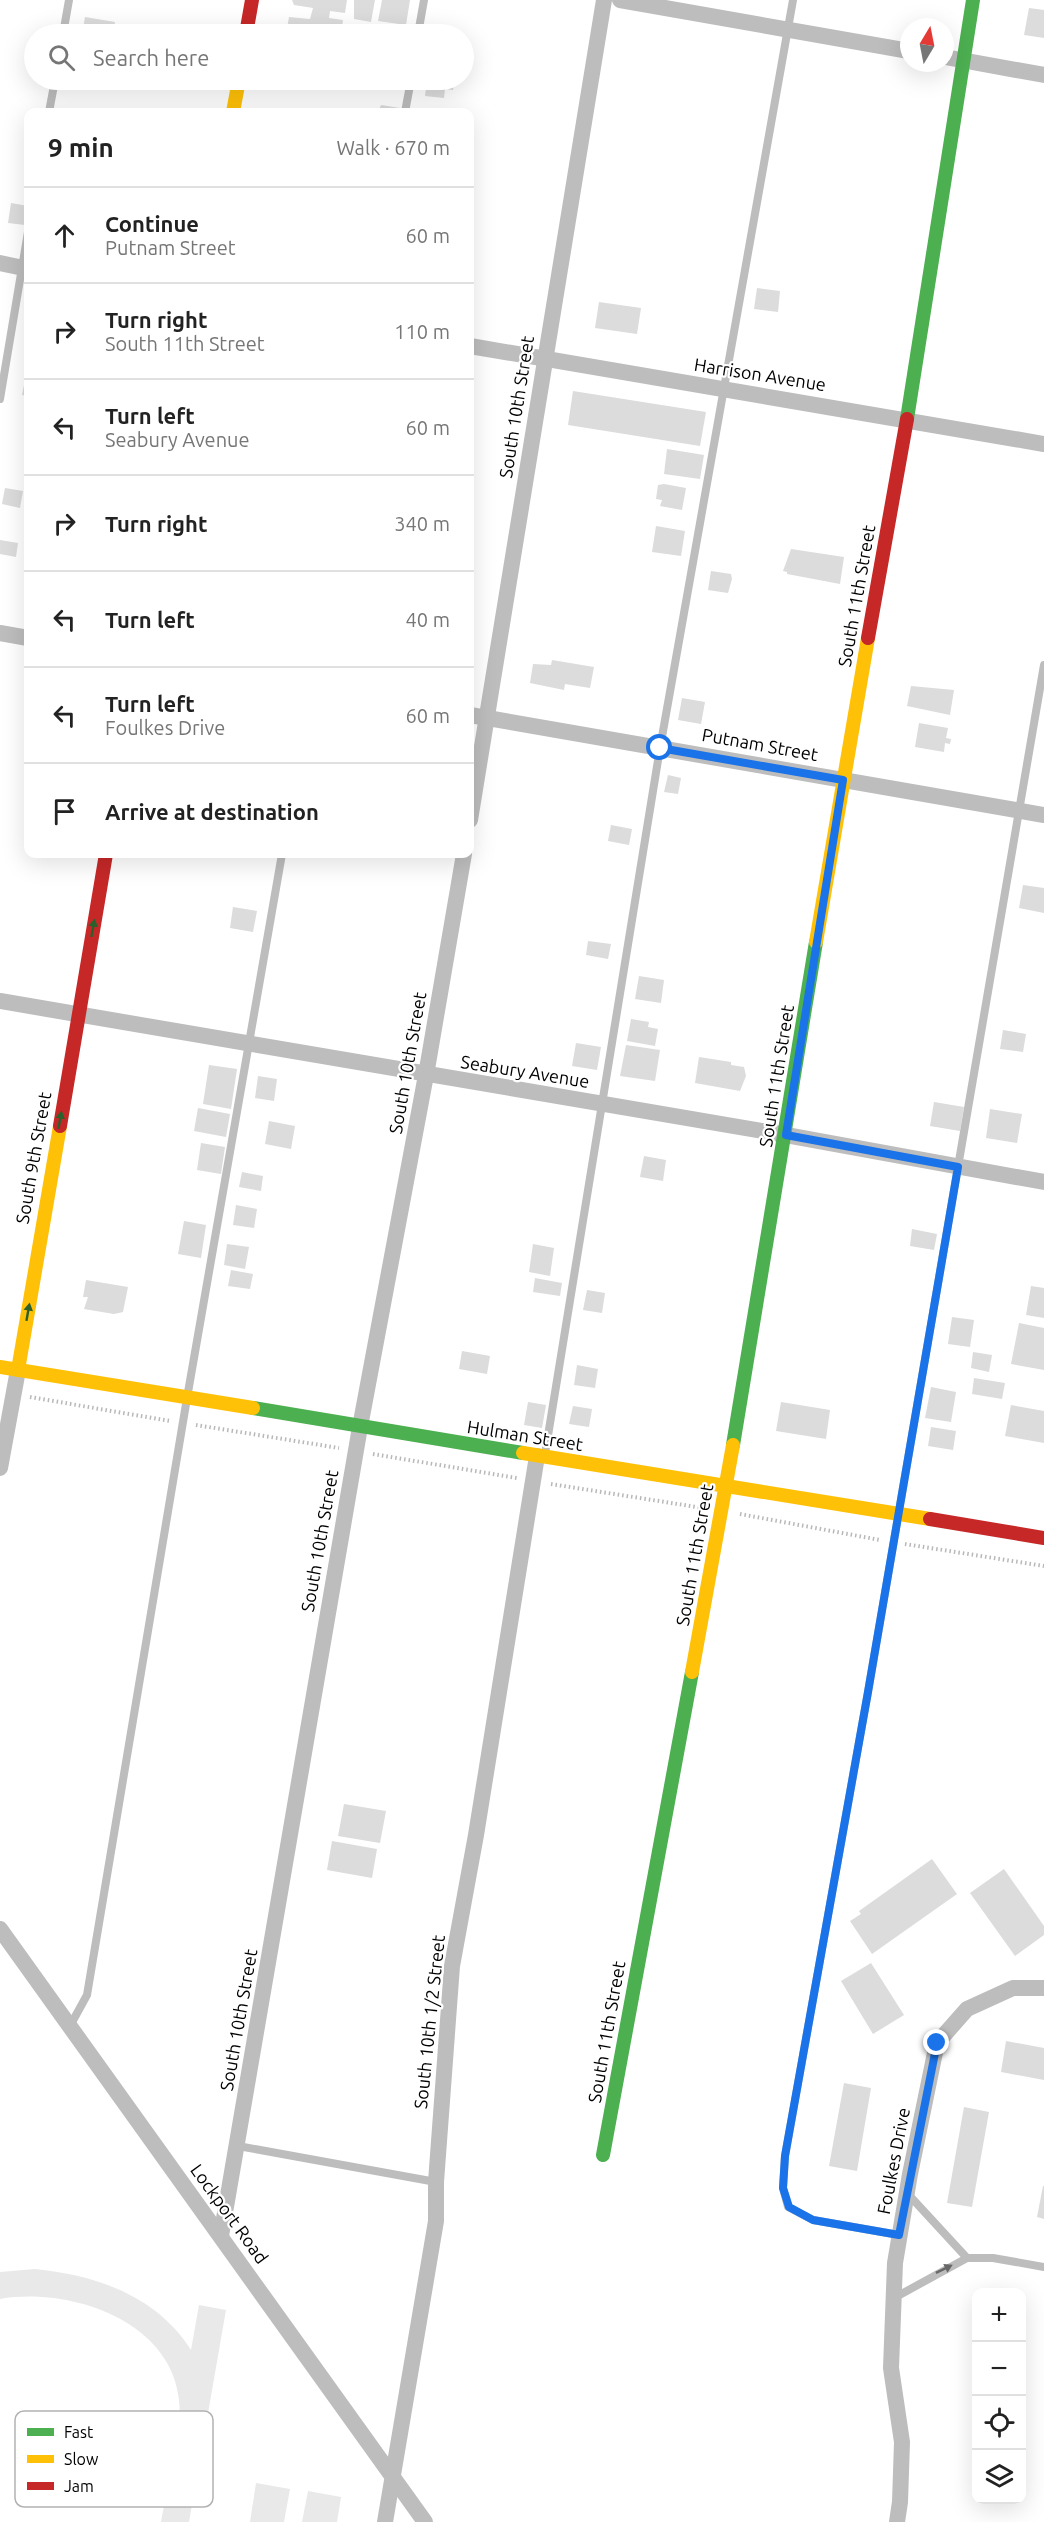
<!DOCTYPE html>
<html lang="en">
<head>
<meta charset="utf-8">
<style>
	body { margin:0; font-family:Ubuntu,sans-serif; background:#f6f6f6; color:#222 }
	.controls { position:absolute; right:18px; bottom:18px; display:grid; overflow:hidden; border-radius:12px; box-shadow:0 6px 24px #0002 }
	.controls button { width:54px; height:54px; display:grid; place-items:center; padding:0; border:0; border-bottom:2px solid #e0e0e0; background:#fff; color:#222; font:30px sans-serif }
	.compass { position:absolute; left:900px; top:18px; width:54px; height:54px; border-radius:50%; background:#fff; box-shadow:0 6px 24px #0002; rotate:10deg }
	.stop { position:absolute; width:18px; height:18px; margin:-14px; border:4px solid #1a73e8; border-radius:50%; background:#fff }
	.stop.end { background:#1a73e8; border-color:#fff; box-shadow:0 2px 6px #0008 }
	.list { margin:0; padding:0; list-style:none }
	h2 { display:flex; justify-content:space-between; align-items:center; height:78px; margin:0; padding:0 24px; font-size:26px }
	h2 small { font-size:20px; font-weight:400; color:#767676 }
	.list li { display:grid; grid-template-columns:39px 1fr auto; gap:18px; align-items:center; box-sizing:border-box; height:96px; padding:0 24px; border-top:2px solid #e0e0e0 }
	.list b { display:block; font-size:22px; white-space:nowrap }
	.list p { margin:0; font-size:20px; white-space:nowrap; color:#767676 }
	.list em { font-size:20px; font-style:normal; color:#767676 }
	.icon { flex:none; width:33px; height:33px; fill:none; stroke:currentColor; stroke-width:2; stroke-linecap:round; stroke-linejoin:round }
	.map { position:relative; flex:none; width:1044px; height:2522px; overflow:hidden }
	.search { position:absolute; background:#fff; box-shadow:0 6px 24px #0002; left:24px; top:24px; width:450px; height:66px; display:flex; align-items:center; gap:15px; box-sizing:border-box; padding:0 21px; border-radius:33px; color:#767676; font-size:22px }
	.panel { position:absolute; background:#fff; box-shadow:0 6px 24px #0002; left:24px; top:108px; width:450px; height:750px; border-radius:12px }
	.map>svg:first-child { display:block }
	.green { fill:#e9e9e9 }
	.building { fill:#dcdcdc }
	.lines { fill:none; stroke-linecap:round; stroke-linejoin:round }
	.path { stroke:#b8b8b8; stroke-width:4; stroke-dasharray:1.5 3; stroke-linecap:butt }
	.lane { stroke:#bdbdbd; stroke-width:8 }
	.street { stroke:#bdbdbd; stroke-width:16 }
	.fast { stroke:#4caf50; stroke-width:14 }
	.slow { stroke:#ffc107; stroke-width:14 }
	.jam { stroke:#c62828; stroke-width:14 }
	.oneway { fill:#2a602c }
	.oneway2 { fill:#686868 }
	.route { stroke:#1a73e8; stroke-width:8 }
	.labels { text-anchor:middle; stroke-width:4.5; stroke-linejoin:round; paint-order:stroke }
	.street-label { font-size:18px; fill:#000; stroke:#fff }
	.key { fill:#fff; stroke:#b2b2b2; stroke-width:1.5 }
	.key-label { font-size:16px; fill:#000 }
</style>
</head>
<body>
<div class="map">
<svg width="1044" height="2522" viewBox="0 0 1044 2522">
	<rect width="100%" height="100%" fill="#fff"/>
	<!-- green -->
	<g class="green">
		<path d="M35,2269C96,2275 157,2296 191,2350L199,2305L226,2310L189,2522H161C167,2488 183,2433 179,2400C171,2320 69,2287 0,2299V2272Z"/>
		<path d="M256,2483L290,2489L284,2522H250Z"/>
		<path d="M308,2491L341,2497L337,2522H302Z"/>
	</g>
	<!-- building -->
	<g class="building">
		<path d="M292,0H347L345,13L330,11L329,18L343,20L341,34H286L289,17L310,19L313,8L294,5Z"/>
		<path d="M354,0H375L371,22L354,19Z"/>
		<path d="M382,0H410L406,25L378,21Z"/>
		<path d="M1029,8L1044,10V38L1024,35Z"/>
		<path d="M85,17L115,22L113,34H82Z"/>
		<path d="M75,80H105L104,87L74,82Z"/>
		<path d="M427,80H455L453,90L445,89L444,98L425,96Z"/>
		<path d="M381,105L400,108L399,112H378Z"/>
		<path d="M11,203L28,206L25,225L8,223Z"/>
		<path d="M757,288L780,291L778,312L754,309Z"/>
		<path d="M599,302L641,308L637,334L595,328Z"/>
		<path d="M26,375H28V396L22,395Z"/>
		<path d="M573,391L706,412L700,446L568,425Z"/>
		<path d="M667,449L704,455L700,479L664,474Z"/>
		<path d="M664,484L686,488L682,510L660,506L662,500L656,499L658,485Z"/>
		<path d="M5,488L23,491L20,508L2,504Z"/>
		<path d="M656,526L685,531L681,556L652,552Z"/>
		<path d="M0,540L18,543L16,557L0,554Z"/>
		<path d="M791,549L844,557L840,584L787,574V572L783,571Z"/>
		<path d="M711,571L731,574L732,579L728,593L708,590Z"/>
		<path d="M552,660L594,667L590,688L565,684L564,690L530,683L533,664L551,665Z"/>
		<path d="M911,686L954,690L950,715L907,706Z"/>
		<path d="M682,698L705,702L701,724L678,720Z"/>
		<path d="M919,723L948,728L946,738L951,739L950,744L945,743L944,752L915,747Z"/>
		<path d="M668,775L681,778L678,794L664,792Z"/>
		<path d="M611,825L632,829L629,845L608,841Z"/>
		<path d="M1023,885L1044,888V913L1019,908Z"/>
		<path d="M233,907L257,911L253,932L230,928Z"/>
		<path d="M588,941L611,944L608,959L586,955Z"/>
		<path d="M639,976L664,980L661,1003L635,999Z"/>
		<path d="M631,1019L649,1022L648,1027L658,1029L655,1046L627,1041Z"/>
		<path d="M1003,1030L1026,1034L1023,1052L1000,1049Z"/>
		<path d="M576,1043L601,1047L597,1070L572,1066Z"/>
		<path d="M626,1045L660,1050L655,1081L620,1076Z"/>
		<path d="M699,1057L731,1062V1065L744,1067L746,1076L740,1091L695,1083Z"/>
		<path d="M209,1065L237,1069L231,1109L203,1104Z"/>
		<path d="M258,1076L277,1079L274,1101L255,1098Z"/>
		<path d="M934,1102L964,1107L960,1131L930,1126Z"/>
		<path d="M198,1108L230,1114L226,1137L194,1131Z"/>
		<path d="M990,1109L1022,1114L1017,1143L986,1138Z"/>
		<path d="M269,1121L295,1126L291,1149L265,1144Z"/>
		<path d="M201,1143L225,1147L221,1174L197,1170Z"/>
		<path d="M644,1156L666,1160L663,1181L640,1177Z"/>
		<path d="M242,1172L263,1176L261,1191L239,1187Z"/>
		<path d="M236,1205L257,1209L254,1228L233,1225Z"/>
		<path d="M184,1221L206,1225L201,1258L178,1254Z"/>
		<path d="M912,1229L937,1234L934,1250L910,1246Z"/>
		<path d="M227,1244L249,1247L245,1269L224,1265Z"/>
		<path d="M533,1244L554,1248L550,1276L529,1272Z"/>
		<path d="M231,1270L253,1274L250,1289L228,1286Z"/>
		<path d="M535,1278L562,1283L560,1296L533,1292Z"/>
		<path d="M86,1280L128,1287L123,1312L114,1314L84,1309L88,1297H83Z"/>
		<path d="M1031,1286L1044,1288V1318L1026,1315Z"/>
		<path d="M587,1290L605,1293L602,1313L583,1310Z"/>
		<path d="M952,1317L974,1320L970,1347L948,1344Z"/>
		<path d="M1019,1323L1044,1328V1370L1011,1364Z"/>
		<path d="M462,1351L490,1356L487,1374L459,1369Z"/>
		<path d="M973,1352L992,1355L989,1372L971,1368Z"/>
		<path d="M577,1365L598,1369L595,1388L574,1385Z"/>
		<path d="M974,1378L1005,1383L1002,1399L972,1394Z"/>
		<path d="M931,1387L956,1392L951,1422L925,1418Z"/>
		<path d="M528,1402L546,1405L542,1428L524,1425Z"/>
		<path d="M781,1402L830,1410L826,1439L776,1431Z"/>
		<path d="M1011,1405L1044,1411V1443L1005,1436Z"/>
		<path d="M573,1406L592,1409L589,1427L569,1424Z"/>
		<path d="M931,1427L956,1431L953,1450L928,1446Z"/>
		<path d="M344,1804L386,1811L380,1843L338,1836Z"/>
		<path d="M332,1841L377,1849L372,1878L327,1870Z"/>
		<path d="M932,1859L957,1894L872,1954L850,1921L861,1914L859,1911Z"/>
		<path d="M1004,1869L1044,1926V1935L1015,1956L970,1893Z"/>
		<path d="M871,1963L904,2015L873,2034L841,1981Z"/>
		<path d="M1006,2041L1044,2048V2080L1001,2072Z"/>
		<path d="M844,2083L871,2088L857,2171L829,2166Z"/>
		<path d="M964,2107L989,2112L972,2207L947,2203Z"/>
		<path d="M1043,2186H1044V2219L1037,2217Z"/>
	</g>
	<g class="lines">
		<!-- path -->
		<g class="path">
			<path d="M30,1397L170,1421"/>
			<path d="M196,1425L339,1448"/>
			<path d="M373,1454L517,1478"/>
			<path d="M551,1484L703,1508"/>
			<path d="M740,1514L880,1540"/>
			<path d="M905,1544L1044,1566"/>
		</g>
		<!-- lane -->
		<g class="lane">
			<path d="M63,34L69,0"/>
			<path d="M418,34L424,0"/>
			<path d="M49,112L55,80"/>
			<path d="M405,112L411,80"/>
			<path d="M0,399L28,232"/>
			<path d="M545,1454L660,748L793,0"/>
			<path d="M70,2026L87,1995L187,1398L282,854"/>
			<path d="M238,2146L436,2182"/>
			<path d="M899,2235L813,2220L788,2207L783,2188L785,2156L868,1692L1044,665"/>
			<path d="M967,2258H993L1044,2267"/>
			<path d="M894,2298L967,2258L908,2194"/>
		</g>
		<!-- street -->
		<g class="street">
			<path d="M620,0L909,51"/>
			<path d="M945,57L1044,75"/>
			<path d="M0,263L28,269"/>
			<path d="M470,346L1044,444"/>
			<path d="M0,633L28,638"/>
			<path d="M470,715L1044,815"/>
			<path d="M470,820L604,0"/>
			<path d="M0,1001L786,1135L1044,1182"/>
			<path d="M0,1468L18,1370"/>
			<path d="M0,1929L425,2522"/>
			<path d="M221,2236L360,1427L426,1075L464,854"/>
			<path d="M385,2522L436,2221V2182L452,1966L476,1835L537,1456"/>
			<path d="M897,2522L900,2502L902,2442L891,2368L895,2263L910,2174L937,2043L967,2009L1013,1988H1044"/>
		</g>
		<!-- fast -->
		<g class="fast">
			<path d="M907,419L973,0"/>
			<path d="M253,1408L523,1453"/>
			<path d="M733,1445L816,942"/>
			<path d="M603,2155L692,1672"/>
		</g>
		<!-- slow -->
		<g class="slow">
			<path d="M233,112L239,80"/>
			<path d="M816,942L868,638"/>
			<path d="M0,1367L253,1408"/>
			<path d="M18,1370L60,1126"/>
			<path d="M523,1453L930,1519"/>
			<path d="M692,1672L733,1445"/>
		</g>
		<!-- jam -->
		<g class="jam">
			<path d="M246,34L252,0"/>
			<path d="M868,638L907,419"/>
			<path d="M60,1126L106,854"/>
			<path d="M930,1519L1044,1538"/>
		</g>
	</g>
	<!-- one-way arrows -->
	<defs><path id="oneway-solid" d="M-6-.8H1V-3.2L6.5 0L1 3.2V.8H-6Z" transform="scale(1.5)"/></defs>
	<g class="oneway">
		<use href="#oneway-solid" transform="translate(93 928) rotate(-80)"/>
		<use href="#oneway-solid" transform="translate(60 1120) rotate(-80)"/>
		<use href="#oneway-solid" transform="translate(28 1312) rotate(-80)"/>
	</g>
	<use class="oneway2" href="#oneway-solid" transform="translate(944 2269) rotate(-26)"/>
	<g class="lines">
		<!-- route -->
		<path class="route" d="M660,748L843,780L786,1135L958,1167L868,1692L785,2156L783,2188L789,2207L813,2220L899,2235L937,2043"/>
	</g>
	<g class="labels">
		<!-- street labels -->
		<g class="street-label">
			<text transform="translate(760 375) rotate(9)" y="6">Harrison Avenue</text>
			<text transform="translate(517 407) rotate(-81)" y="6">South 10th Street</text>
			<text transform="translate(857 596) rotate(-80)" y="6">South 11th Street</text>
			<text transform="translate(760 745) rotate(10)" y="6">Putnam Street</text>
			<text transform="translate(408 1063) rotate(-80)" y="6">South 10th Street</text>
			<text transform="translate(525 1072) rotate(9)" y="6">Seabury Avenue</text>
			<text transform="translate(777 1076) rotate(-81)" y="6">South 11th Street</text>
			<text transform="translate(34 1158) rotate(-80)" y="6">South 9th Street</text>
			<text transform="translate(525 1436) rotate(9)" y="6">Hulman Street</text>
			<text transform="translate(320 1541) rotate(-80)" y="6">South 10th Street</text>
			<text transform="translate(695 1555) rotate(-80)" y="6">South 11th Street</text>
			<text transform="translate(239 2020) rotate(-80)" y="6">South 10th Street</text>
			<text transform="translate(430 2022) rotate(-84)" y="6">South 10th 1/2 Street</text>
			<text transform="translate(607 2032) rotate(-80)" y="6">South 11th Street</text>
			<text transform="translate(894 2161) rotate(-79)" y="6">Foulkes Drive</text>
			<text transform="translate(229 2214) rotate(54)" y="6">Lockport Road</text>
		</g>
	</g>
	<!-- legend -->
	<rect x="15" y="2411" width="198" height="96" rx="9" class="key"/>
	<rect x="27" y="2428" width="27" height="8" fill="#4caf50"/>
	<rect x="27" y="2455" width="27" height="8" fill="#ffc107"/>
	<rect x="27" y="2482" width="27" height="8" fill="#c62828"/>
	<g class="key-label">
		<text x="64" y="2438">Fast</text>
		<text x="64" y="2465">Slow</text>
		<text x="64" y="2492">Jam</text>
	</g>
</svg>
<div class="controls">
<button>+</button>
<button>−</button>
<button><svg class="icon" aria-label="locate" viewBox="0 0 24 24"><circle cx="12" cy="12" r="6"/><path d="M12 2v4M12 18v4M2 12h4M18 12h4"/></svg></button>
<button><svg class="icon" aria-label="layers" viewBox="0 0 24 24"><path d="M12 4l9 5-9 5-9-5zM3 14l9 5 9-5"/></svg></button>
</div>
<svg class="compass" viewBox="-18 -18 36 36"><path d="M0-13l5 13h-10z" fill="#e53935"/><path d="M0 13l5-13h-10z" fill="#767676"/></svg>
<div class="stop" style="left:660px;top:748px"></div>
<div class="stop end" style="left:937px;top:2043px"></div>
<div class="search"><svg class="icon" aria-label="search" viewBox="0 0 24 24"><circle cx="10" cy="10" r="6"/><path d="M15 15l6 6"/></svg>Search here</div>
<section class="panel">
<h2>9 min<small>Walk · 670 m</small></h2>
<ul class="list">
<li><svg class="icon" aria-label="ahead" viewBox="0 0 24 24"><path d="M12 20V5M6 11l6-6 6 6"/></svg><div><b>Continue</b><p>Putnam Street</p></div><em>60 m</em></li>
<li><svg class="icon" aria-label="right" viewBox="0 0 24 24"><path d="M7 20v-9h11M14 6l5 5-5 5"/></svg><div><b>Turn right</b><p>South 11th Street</p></div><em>110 m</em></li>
<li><svg class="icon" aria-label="left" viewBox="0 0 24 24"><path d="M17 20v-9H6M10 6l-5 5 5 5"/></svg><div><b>Turn left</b><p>Seabury Avenue</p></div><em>60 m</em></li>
<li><svg class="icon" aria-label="right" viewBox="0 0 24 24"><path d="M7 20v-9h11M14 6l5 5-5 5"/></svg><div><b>Turn right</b></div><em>340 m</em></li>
<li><svg class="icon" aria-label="left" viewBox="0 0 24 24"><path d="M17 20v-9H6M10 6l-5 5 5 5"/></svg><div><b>Turn left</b></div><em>40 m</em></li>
<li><svg class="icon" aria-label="left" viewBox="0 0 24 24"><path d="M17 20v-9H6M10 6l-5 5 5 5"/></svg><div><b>Turn left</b><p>Foulkes Drive</p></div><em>60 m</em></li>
<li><svg class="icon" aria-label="arrive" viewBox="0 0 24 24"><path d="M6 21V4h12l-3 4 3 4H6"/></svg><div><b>Arrive at destination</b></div></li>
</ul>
</section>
</div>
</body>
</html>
